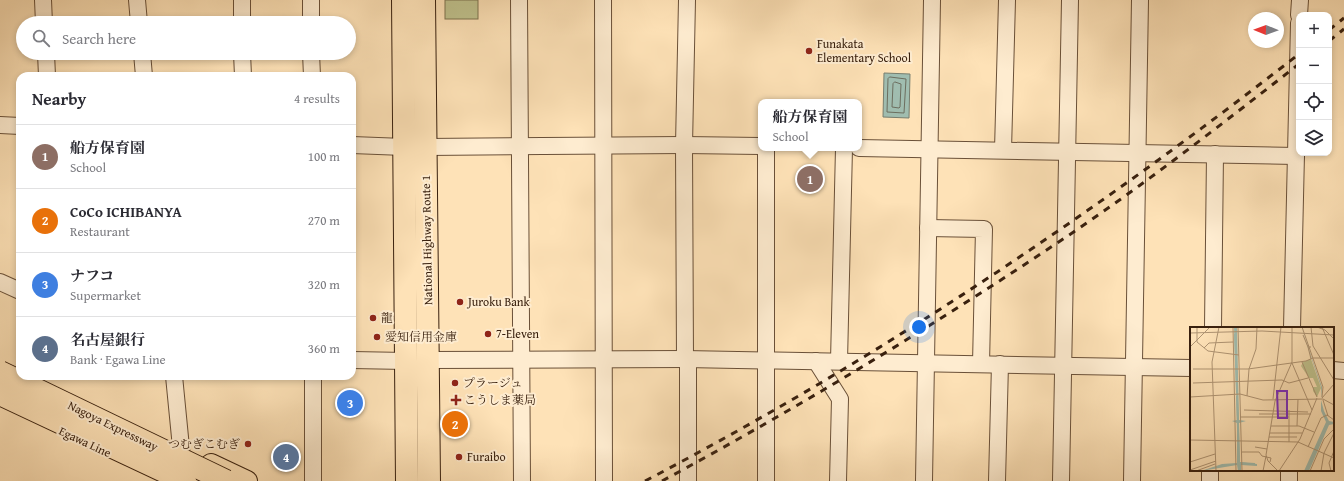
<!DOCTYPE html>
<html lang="en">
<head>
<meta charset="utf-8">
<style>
	body { margin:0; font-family:"Gentium Book Plus","Noto Serif JP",serif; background:#f7f7f7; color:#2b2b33 }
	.controls { position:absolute; right:12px; top:12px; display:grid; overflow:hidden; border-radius:8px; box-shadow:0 2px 6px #0003 }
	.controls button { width:36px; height:36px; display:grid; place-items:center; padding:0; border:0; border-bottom:1px solid #e1e1e2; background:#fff; color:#2b2b33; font:20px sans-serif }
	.compass { position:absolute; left:1248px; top:12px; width:36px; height:36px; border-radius:50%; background:#fff; box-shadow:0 2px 6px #0003; rotate:271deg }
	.you { position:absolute; left:919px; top:327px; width:14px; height:14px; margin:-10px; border:3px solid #fff; border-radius:50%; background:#1a73e8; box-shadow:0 0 0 6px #1a73e833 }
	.badge { display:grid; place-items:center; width:26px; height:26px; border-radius:50%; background:#111827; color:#fff; font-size:13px; font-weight:700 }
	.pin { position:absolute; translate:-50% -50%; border:2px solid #fff; box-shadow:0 1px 4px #0006 }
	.popup { position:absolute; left:758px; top:99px; width:104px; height:52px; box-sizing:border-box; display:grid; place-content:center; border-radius:8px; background:#fff; filter:drop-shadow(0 1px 3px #0005); font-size:13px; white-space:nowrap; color:#7c7c81 }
	.popup b { font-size:15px; color:#2b2b33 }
	.popup::after { content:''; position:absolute; left:50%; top:100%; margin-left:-8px; border:8px solid transparent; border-top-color:#fff }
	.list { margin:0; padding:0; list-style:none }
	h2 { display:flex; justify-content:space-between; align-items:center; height:52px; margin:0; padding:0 16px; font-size:17px }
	h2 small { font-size:13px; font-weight:400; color:#7c7c81 }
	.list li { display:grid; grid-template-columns:26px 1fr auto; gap:12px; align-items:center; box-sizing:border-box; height:64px; padding:0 16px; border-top:1px solid #e1e1e2 }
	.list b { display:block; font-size:15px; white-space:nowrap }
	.list p { margin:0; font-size:13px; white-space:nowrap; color:#7c7c81 }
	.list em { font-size:13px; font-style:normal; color:#7c7c81 }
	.icon { flex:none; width:22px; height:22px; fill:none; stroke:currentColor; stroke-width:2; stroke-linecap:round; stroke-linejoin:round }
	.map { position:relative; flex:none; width:1344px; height:481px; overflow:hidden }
	.search { position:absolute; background:#fff; box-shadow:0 2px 6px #0003; left:16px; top:16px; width:340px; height:44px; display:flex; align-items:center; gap:10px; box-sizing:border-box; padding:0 14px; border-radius:22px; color:#7c7c81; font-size:15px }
	.panel { position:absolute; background:#fff; box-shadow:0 2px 6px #0003; left:16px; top:72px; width:340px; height:308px; border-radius:12px }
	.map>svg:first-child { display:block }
	.green { fill:#c0c38e; stroke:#7c724e }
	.water { fill:#a0bdb0; stroke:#777e6f }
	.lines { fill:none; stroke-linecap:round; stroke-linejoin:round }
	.shore { stroke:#6c6e5f; stroke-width:1 }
	.minor-casing { stroke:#6a5038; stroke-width:18 }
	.major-casing { stroke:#39200e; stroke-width:22 }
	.highway-casing { stroke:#39200e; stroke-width:24 }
	.minor { stroke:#feecd0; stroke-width:16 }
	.major { stroke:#fee2b7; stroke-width:20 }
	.highway { stroke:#fee2b7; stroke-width:22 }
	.rail { stroke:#39200e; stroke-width:3; stroke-dasharray:7 7; stroke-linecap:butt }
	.highway-bridge-casing { stroke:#39200e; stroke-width:24; stroke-linecap:butt }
	.highway-bridge { stroke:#fee2b7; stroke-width:22 }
	.poi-dot { fill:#8f2418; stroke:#feecd0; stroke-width:1.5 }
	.labels { text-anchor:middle; stroke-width:4; stroke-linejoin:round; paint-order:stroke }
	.poi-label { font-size:12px; fill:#39200e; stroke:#feecd0; text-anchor:start }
	.street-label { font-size:12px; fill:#39200e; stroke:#feecd0 }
	.inset-river { fill:none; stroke:#a0bdb0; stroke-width:2 }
	.inset-road { fill:none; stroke:#af9473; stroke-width:1 }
	.view { fill:#7b2cbf; fill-opacity:0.15; stroke:#7b2cbf; stroke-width:2 }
	.inset-edge { fill:none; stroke:#39200e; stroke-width:2 }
</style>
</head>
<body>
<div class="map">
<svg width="1344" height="481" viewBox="0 0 1344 481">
	<rect width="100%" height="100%" fill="#fee2b7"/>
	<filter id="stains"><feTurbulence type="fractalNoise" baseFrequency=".005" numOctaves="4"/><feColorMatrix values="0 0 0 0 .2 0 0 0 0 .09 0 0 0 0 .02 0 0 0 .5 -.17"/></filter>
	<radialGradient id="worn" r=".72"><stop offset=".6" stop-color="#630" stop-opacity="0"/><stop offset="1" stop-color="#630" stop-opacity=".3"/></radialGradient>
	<!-- green -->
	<rect class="green" x="445" y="0" width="33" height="19"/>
	<!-- water -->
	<path class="water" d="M884,73L910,74L909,118L883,117Z"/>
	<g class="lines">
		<!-- shore -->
		<g class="shore">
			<path d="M890,77L906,79L904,113L887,112L888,79Z"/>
			<path d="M895,82L901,84L900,107L899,108L892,107L893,84Z"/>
		</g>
		<defs>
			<g id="minor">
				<path d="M43,0L44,23"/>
				<path d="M137,0L139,23"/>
				<path d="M242,0V23"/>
				<path d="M311,0V23"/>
				<path d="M519,0L522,481"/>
				<path d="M603,0L604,481"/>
				<path d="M1299,15L1300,0"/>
				<path d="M46,53L47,76"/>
				<path d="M142,53L144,76"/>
				<path d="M242,53L243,76"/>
				<path d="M311,53L312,76"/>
				<path d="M0,125L20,126"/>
				<path d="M352,145L404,147"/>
				<path d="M426,147L684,145L761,146"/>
				<path d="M766,148V481"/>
				<path d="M859,148L1296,156"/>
				<path d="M1003,150L1007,0"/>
				<path d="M928,228L984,229L981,364"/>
				<path d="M0,282L20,291"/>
				<path d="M1213,328L1215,154"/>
				<path d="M1292,328L1299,23"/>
				<path d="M685,359L684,145L687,0"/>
				<path d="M352,360L406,361"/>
				<path d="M428,360L685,359L1191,368"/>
				<path d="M816,361L840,399L838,481"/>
				<path d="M839,361L844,148"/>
				<path d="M1333,370L1344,371"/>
				<path d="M174,376L183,468"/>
				<path d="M313,376V481"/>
				<path d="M688,481V359"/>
				<path d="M924,481L932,0"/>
				<path d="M997,481L1000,364"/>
				<path d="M1061,481L1070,0"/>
				<path d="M1132,481L1140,0"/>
				<path d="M1210,481V470"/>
				<path d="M1289,481V470"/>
			</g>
			<path id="major" d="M211,464L247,481"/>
			<g id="highway">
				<path d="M403,0L407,481"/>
				<path d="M424,0L429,481"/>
			</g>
		</defs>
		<!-- minor casing -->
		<use href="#minor" class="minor-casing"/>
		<!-- major casing -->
		<use href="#major" class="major-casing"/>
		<!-- highway casing -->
		<use href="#highway" class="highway-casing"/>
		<!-- minor -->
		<use href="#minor" class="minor"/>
		<!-- major -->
		<use href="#major" class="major"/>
		<!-- highway -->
		<use href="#highway" class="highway"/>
		<!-- rail -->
		<g class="rail">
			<path d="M1329,30L1344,18"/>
			<path d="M1329,41L1344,29"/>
			<path d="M645,481C876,360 1094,214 1299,54"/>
			<path d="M662,481C805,404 943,320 1078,229C1154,177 1227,120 1299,64"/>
		</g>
		<defs>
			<g id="highway-bridge">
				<path d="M0,372L226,481"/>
				<path d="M0,394L185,481"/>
			</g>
		</defs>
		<!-- highway-bridge casing -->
		<use href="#highway-bridge" class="highway-bridge-casing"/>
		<!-- highway-bridge -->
		<use href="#highway-bridge" class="highway-bridge"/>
	</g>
	<!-- markers -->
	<g class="poi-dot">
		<circle cx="809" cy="51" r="4"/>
		<circle cx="460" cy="302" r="4"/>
		<circle cx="373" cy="318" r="4"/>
		<circle cx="488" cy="334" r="4"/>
		<circle cx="377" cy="337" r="4"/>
		<circle cx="455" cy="383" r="4"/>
		<path d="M454 394h4v4h4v4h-4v4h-4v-4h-4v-4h4z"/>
		<circle cx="248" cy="444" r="4"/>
		<circle cx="459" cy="457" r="4"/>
	</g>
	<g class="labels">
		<!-- poi labels -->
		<g class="poi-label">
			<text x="817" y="48">Funakata<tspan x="817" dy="14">Elementary School</tspan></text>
			<text x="468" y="306">Juroku Bank</text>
			<text x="381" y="322">龍</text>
			<text x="496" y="338">7-Eleven</text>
			<text x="385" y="341">愛知信用金庫</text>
			<text x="463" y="387">プラージュ</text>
			<text x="464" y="404">こうしま薬局</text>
			<text x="240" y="448" text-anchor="end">つむぎこむぎ</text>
			<text x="467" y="461">Furaibo</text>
		</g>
		<!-- street labels -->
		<g class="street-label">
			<text transform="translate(427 240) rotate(-91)" y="4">National Highway Route 1</text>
			<text transform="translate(113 426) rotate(26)" y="4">Nagoya Expressway</text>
			<text transform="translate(85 442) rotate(25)" y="4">Egawa Line</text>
		</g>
	</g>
	<!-- overview -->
	<g transform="translate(1190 327)">
		<rect width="144" height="144" fill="#fee2b7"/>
		<path d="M121,32L131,61L127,70L123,64V60H127L123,51H119L111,39L113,35Z" fill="#c0c38e"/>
		<path d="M44,0H47L49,93L56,94L49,96L50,135L67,137V139L51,138V144H48L47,138L11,144L32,137L47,136V96L42,94L47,93ZM111,0L132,60L131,73L134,84L139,94L144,95V97L139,98L119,144H114L136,95L131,84V60Z" fill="#a0bdb0"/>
		<path class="inset-river" d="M45,7L47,66M47,69L49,136L65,137H49V144"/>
		<path class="inset-road" d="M7,0V15L18,24L49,28M43,0L46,144M48,0L52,144M112,0L133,60L132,70M121,0L123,19L144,53M127,0L135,3L144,12M132,0L144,28M0,6L72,4L144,8M113,8L118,20M0,20L20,0M14,21L19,16L43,15M121,32L118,20H121M112,35L127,70M102,36L122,83M3,42H58L116,34L123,31H144M3,56L92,53L99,56L118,51M57,69L59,42L66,22L67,0M0,70L50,67L73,73L133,72L144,78M132,71L144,57M83,72L91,0M133,73L138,89M54,83L118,85M69,87H121M50,90H99M0,99V119M81,99H109L124,105M107,99L108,72M80,106H112M79,110H107M0,113L108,115L144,131M99,115V83M65,120L77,122M118,120L131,91L137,88L144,93M52,125H69L72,129L81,131L80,135M0,135L25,127M0,143L26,134M6,144L25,137M26,144L22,35L29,0M73,144L76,129M88,144L78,134L76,128L85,74L102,35V0M89,144L110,112L127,71M120,144L134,112L144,102M131,144L134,126L144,106M141,144L139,136L144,124"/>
		<path class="view" d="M87,64H97V91H88Z"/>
		<rect width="144" height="144" class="inset-edge"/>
	</g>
	<rect width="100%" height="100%" filter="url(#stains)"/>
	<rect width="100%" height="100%" fill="url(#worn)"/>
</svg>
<div class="controls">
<button>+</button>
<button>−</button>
<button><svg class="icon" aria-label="locate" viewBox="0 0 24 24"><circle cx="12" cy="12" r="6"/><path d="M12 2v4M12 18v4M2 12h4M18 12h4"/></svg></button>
<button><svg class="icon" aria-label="layers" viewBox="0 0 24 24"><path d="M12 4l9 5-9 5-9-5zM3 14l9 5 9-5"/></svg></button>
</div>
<svg class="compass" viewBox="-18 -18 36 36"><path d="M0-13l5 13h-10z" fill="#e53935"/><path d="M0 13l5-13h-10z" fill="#7c7c81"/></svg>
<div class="you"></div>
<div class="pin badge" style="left:810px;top:179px;background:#8d6e63">1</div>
<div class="popup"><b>船方保育園</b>School</div>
<div class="pin badge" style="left:455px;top:424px;background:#e8710a">2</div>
<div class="pin badge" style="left:350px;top:403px;background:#3f7fe0">3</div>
<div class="pin badge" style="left:286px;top:457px;background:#5c6f8a">4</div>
<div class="search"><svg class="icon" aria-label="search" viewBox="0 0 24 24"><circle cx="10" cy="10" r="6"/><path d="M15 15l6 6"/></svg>Search here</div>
<section class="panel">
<h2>Nearby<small>4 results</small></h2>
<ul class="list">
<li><span class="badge" style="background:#8d6e63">1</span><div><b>船方保育園</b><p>School</p></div><em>100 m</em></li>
<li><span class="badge" style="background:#e8710a">2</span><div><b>CoCo ICHIBANYA</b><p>Restaurant</p></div><em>270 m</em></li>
<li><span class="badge" style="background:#3f7fe0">3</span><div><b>ナフコ</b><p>Supermarket</p></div><em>320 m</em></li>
<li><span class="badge" style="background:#5c6f8a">4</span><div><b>名古屋銀行</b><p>Bank · Egawa Line</p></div><em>360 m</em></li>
</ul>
</section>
</div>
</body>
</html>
